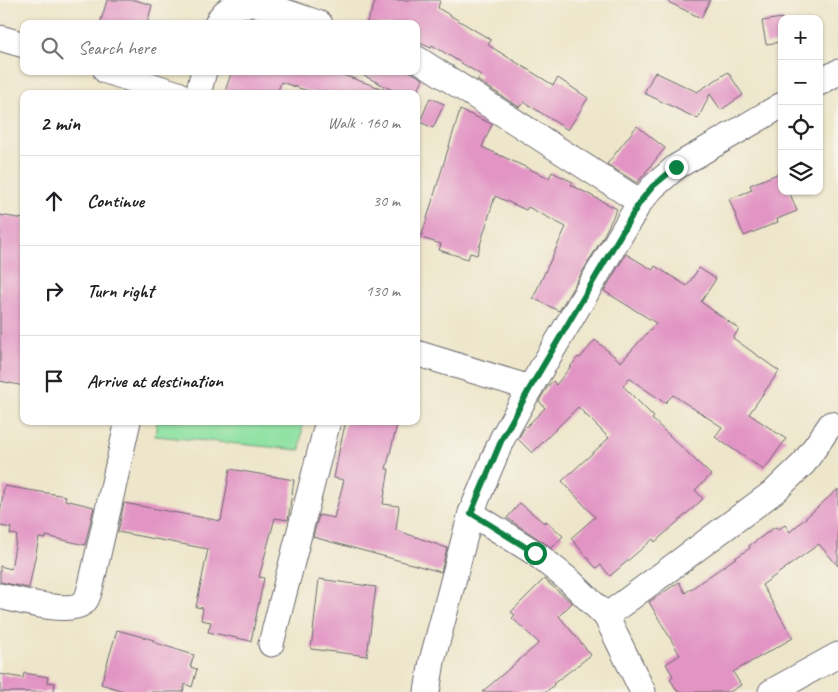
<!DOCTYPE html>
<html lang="en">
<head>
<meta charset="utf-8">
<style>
	body { margin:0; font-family:Caveat,sans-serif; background:#f6f6f6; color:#202124 }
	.controls { position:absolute; right:15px; top:15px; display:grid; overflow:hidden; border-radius:10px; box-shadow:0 1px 4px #0004 }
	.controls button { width:45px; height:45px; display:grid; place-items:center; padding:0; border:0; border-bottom:1px solid #e0e0e0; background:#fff; color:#202124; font:25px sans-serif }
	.stop { position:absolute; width:15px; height:15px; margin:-11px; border:4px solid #0b8043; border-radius:50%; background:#fff }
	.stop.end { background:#0b8043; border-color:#fff; box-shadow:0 1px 5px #0008 }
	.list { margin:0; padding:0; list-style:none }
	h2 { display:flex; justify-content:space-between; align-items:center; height:65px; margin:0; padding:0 20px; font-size:21px }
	h2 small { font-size:16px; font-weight:400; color:#757577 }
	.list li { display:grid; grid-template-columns:32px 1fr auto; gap:15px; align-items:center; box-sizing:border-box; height:90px; padding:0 20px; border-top:1px solid #e0e0e0 }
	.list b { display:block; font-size:19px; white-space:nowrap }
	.list em { font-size:16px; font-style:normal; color:#757577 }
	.icon { flex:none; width:28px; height:28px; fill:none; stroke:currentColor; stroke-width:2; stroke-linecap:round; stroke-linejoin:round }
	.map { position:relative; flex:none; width:838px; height:692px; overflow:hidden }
	.search { position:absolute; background:#fff; box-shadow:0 1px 4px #0004; left:20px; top:20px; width:400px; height:55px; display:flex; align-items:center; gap:12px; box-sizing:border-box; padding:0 18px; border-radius:10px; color:#757577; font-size:19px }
	.panel { position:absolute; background:#fff; box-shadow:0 1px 4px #0004; left:20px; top:90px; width:400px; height:335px; border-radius:10px }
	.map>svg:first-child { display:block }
	.green { fill:#8ee1a2; stroke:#58826e }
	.building { fill:#e295c4 }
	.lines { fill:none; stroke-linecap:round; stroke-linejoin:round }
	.minor-casing { stroke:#69676d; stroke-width:27 }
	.minor { stroke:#fff; stroke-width:25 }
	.route { stroke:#0b8043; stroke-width:6 }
</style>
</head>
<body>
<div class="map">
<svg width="838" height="692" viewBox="0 0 838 692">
	<rect width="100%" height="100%" fill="#f7f3e8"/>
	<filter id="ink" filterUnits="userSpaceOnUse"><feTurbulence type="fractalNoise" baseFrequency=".02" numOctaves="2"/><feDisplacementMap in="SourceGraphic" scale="10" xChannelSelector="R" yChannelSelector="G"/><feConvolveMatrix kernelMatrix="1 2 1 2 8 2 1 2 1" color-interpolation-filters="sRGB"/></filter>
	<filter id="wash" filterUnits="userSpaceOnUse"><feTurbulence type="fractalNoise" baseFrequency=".0096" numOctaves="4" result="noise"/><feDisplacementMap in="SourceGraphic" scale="20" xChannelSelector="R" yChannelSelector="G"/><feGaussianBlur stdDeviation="1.12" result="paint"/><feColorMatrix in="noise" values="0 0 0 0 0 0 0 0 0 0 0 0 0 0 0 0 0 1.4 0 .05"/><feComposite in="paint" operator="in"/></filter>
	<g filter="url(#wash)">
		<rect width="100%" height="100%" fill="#ede6ca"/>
		<!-- green -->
		<path class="green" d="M157,421H303L300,450L155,436Z"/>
		<g id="blocks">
			<!-- building -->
			<g class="building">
				<path d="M107,0H135L152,5L147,24H100Z"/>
				<path d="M376,0H440L438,8L491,40L488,45L553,85L558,78L588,98L568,130L524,102L519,107L477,80L481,75L432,45L431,48L416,41V24H366Z"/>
				<path d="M664,0H710L701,18Z"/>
				<path d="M782,18V42L766,44L762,21Z"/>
				<path d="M232,71H344L343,75L389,91L388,94H317L281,82L277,94H224Z"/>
				<path d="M355,71H409L423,79L416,94H400Z"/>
				<path d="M655,72L697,92L728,72L743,95L721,110L710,94L698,119L644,93Z"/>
				<path d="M430,98L444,104L433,128L420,122Z"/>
				<path d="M460,110L492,124L482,147L549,178L552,172L573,182L571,185L617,209L602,239L559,311L533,298L566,227L528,207L526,210L495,196L477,255L470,253L468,259L439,250L441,244L421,238Z"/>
				<path d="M637,126L665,148L637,183L607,164Z"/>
				<path d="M782,172V191H789L797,211L777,219L778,222L744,236L729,199L752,190L750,185Z"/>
				<path d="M0,215L24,219V386L0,381Z"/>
				<path d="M626,254L653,270L655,266L687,286L699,268L716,279L701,302L739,329L733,338L779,371L749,414L786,439L764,470L715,437L722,427L673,395L665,403L629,378L623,386L654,417L652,419L711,475L695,490L703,499L655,542L653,539L610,576L601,565L596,568L571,538L595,517L562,481L609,438L578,407L532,453L518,439L524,429L545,408L539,401L548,386L553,381L556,385L578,357L580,358L595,340L621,362L656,323L604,291Z"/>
				<path d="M346,421H398L386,469H389L383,504L399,506L396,530L447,548L441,572L313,537L319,515L334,518L344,480L334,478L340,446Z"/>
				<path d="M230,469L294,480L288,520L275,518L259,577L264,578L251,641L208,632L211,622L201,620L203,608L196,607L208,549L118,532L124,503L221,521Z"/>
				<path d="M4,486L66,496L65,500L94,507L85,545L46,536V539L39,538L29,588L0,582V566L11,569L17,535L10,534L11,528L0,526V514Z"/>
				<path d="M838,489V566L819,544L762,585L793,638L733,672L741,685L730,692H678L670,679L673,676L666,664L680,655L649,602L679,582L685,593L750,548L749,546L775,527L779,529L785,525L790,532Z"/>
				<path d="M520,503L544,523L546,521L563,536L552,548L507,518Z"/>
				<path d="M319,579L376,587L367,656L311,649Z"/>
				<path d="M544,579L572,603L559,616L591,655L553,684L554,685L546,692H482L539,643L512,618L515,615L511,612Z"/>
				<path d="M117,630L154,640L153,642L194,655L190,667L197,669L192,687L185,684L183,692H127L101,684Z"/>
				<path d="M24,673L48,677L47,682L55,683L54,692H0V674L23,678Z"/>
			</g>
		</g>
	</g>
	<g filter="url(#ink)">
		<use href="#blocks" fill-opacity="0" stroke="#69676d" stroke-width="1"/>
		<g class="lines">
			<defs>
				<g id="minor">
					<path d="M217,24C227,0 255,2 279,10C293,14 306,19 320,24"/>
					<path d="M0,38L24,45"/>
					<path d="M416,58L640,202"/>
					<path d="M106,71L178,94"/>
					<path d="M819,83L838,72"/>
					<path d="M198,94L204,71"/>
					<path d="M416,353L530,388"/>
					<path d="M471,513L535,553L570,581L606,616L643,692"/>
					<path d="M0,596C18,600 68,615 83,603C88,599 89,591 91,585L128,421"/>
					<path d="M606,616L776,490L804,463L831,424"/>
					<path d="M271,644L328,421"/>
					<path d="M427,692L432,661L471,513L502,439L530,388L640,202L653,187L676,167L782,105"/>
					<path d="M771,692L838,655"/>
				</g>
			</defs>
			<!-- minor casing -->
			<use href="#minor" class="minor-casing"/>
			<!-- minor -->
			<use href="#minor" class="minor"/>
		</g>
	</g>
	<g class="lines" filter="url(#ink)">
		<!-- route -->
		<path class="route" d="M535,553L471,513L502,439L530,388L640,202L653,186L676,167"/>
	</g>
</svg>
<div class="controls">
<button>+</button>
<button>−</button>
<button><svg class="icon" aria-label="locate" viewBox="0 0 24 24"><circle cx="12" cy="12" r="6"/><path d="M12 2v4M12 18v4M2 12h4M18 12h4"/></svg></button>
<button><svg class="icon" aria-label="layers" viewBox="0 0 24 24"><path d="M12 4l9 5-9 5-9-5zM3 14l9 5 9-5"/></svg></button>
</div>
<div class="stop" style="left:535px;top:553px"></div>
<div class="stop end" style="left:676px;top:167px"></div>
<div class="search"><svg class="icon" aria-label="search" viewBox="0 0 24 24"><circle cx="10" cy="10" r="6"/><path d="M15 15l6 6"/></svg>Search here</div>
<section class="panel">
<h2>2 min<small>Walk · 160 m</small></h2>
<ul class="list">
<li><svg class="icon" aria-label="ahead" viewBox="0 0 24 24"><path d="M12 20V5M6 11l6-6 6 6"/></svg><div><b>Continue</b></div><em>30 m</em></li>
<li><svg class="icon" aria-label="right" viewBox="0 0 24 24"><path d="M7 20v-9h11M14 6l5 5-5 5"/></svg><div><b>Turn right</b></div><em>130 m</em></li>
<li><svg class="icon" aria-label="arrive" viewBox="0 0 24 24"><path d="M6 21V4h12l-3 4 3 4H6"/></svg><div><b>Arrive at destination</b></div></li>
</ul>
</section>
</div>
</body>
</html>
